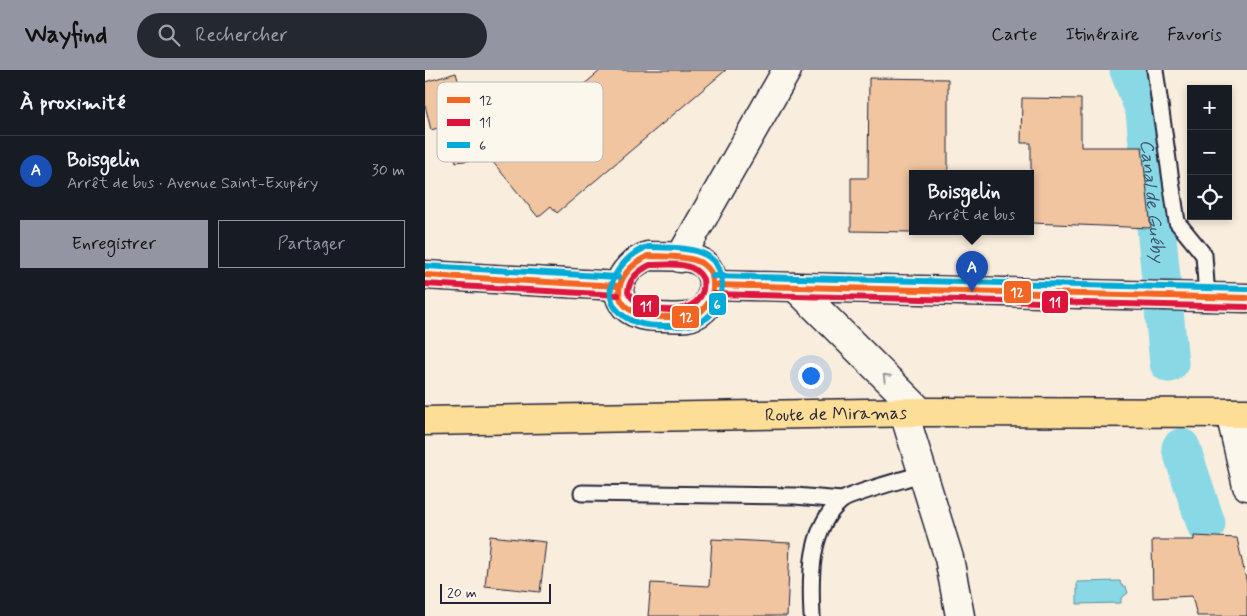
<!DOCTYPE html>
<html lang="fr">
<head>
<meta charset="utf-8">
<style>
	body { margin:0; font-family:Mynerve,sans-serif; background:#242831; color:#f1f3f6 }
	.controls { position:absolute; right:15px; top:15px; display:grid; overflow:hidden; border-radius:0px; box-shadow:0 2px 8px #0003 }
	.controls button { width:45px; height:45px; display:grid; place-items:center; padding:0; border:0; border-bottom:1px solid #363941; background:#171b24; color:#f1f3f6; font:25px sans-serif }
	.scale { position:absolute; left:15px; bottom:12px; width:111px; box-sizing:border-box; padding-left:5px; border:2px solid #22223b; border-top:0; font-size:14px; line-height:18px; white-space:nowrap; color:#22223b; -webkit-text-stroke:4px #fbf7ec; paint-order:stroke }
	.you { position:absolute; left:385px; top:305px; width:18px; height:18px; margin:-12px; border:4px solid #fff; border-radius:50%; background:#1a73e8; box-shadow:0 0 0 8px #1a73e833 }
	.badge { display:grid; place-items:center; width:32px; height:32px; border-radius:50%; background:#9495a2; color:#fff; font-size:16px; font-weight:700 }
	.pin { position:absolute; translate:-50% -41px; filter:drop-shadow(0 1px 2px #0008) }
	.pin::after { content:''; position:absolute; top:26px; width:18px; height:15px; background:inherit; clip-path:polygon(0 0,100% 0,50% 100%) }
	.popup { position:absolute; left:484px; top:100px; width:125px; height:65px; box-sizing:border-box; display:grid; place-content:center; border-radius:0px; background:#171b24; filter:drop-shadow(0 1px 4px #0005); font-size:16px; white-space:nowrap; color:#9ea1a6 }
	.popup b { font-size:19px; color:#f1f3f6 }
	.popup::after { content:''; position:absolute; left:50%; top:100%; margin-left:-10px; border:10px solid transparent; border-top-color:#171b24 }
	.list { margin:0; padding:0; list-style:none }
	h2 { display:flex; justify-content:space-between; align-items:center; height:65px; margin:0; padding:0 20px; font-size:21px }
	h2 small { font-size:16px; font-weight:400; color:#9ea1a6 }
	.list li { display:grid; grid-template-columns:32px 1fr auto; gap:15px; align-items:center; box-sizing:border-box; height:70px; padding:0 20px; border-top:1px solid #363941 }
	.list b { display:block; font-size:19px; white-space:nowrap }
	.list p { margin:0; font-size:16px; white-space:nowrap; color:#9ea1a6 }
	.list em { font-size:16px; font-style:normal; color:#9ea1a6 }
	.actions { display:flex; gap:10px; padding:15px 20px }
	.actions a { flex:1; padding:11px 0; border:1px solid #9495a2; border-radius:0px; text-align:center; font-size:18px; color:#9495a2 }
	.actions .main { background:#9495a2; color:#111 }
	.icon { flex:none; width:28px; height:28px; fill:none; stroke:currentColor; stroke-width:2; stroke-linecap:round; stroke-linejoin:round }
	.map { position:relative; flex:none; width:822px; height:546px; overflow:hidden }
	header { display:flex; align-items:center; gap:30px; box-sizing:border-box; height:70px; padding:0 25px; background:#9495a2; color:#111 }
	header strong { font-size:24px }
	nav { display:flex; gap:28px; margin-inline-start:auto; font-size:18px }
	.search { width:350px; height:45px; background:#242831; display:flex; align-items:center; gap:12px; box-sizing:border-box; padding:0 18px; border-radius:28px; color:#9ea1a6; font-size:19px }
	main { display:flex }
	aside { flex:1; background:#171b24 }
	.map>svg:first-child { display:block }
	.water { fill:#89d8e5; stroke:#608fa1 }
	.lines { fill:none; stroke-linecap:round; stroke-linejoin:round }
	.canal { stroke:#89d8e5; stroke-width:39 }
	.building { fill:#f0c5a0; stroke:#22223b }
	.service-casing { stroke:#22223b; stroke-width:19 }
	.minor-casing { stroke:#22223b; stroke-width:31 }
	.tertiary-casing { stroke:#22223b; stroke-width:31 }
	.primary-casing { stroke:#22223b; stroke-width:31 }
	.service { stroke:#fbf7ec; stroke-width:15 }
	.minor { stroke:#fbf7ec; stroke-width:28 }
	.tertiary { stroke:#fbf7ec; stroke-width:28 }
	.primary { stroke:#fdde96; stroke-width:28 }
	.bus-1-casing { stroke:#fbf7ec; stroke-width:10 }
	.bus-2-casing { stroke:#fbf7ec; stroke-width:10 }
	.bus-3-casing { stroke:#fbf7ec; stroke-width:10 }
	.bus-1 { stroke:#f26522; stroke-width:6 }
	.bus-2 { stroke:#dc143c; stroke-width:6 }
	.bus-3 { stroke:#05abd8; stroke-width:6 }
	.oneway { stroke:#99979c }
	.labels { text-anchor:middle; stroke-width:4; stroke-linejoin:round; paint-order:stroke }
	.street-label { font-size:18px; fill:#22223b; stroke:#fbf7ec }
	.water-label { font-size:19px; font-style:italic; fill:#41596e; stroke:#fbf7ec }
	.key { fill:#fbf7ec; stroke:#bab7b7; stroke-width:1 }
	.key-label { font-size:14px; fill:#22223b }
	.line-badge { stroke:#fbf7ec; stroke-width:2 }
	.badge-label { font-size:14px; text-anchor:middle; font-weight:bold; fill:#fff }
</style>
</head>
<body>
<header>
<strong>Wayfind</strong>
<div class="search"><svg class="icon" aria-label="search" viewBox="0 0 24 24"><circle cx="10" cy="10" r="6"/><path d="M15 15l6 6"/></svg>Rechercher</div>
<nav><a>Carte</a><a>Itinéraire</a><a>Favoris</a></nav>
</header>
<main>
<aside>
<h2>À proximité<small></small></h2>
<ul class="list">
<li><span class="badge" style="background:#1a4fb4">A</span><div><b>Boisgelin</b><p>Arrêt de bus · Avenue Saint-Exupéry</p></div><em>30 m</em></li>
</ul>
<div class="actions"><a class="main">Enregistrer</a><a>Partager</a></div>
</aside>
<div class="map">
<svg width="822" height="546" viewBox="0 0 822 546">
	<rect width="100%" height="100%" fill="#f9eddd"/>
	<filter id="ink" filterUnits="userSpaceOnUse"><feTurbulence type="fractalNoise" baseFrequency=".02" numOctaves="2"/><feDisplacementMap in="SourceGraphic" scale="10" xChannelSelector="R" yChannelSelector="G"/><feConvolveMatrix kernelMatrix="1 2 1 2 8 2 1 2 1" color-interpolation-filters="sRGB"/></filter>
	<g filter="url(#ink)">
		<!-- water -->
		<path class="water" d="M695,511L696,515L701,517L703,523L696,528V533L652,534V512Z"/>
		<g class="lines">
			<!-- canal -->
			<g class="canal">
				<path id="s1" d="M704,0L720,41L744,293"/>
				<path d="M756,378L781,454"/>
			</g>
		</g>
		<!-- building -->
		<g class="building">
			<path d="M176,0H301L132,143L126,136L113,147L67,91L73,87L31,92L24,58L70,47L79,82Z"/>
			<path d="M31,3L44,49L6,60L0,35V12Z"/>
			<path d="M444,8L523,9V103H488V162L426,161V108H443Z"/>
			<path d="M597,28L656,29V77H717L726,158L606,153V73H596Z"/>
			<path d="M65,466L121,472L115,522L60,516Z"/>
			<path d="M769,466L812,468L822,514V546H772L767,526L728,528L727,470H769Z"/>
			<path d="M287,469L365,473L362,546H223L226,513L284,516Z"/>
		</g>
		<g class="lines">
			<defs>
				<g id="service">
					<path d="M730,0L752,152L779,185L782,228"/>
					<path d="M157,423L370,426L417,430"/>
					<path d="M387,546C385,508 384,458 416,431C424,424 485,408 499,403"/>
				</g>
				<g id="minor">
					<path d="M255,188L362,0"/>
					<path d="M370,217L496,342"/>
					<path d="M479,343L524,488L535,546"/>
					<path d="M805,343L822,416"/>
				</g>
				<g id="tertiary">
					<path d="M223,186C238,187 263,184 276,192C298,207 288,244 262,247C252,248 225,247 216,245C179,233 194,196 223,186Z"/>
					<path d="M0,205L193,216"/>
					<path d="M288,215L822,228"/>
				</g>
				<g id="primary">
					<path id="s2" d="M0,351L496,342L822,343"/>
				</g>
			</defs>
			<!-- service casing -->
			<use href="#service" class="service-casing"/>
			<!-- minor casing -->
			<use href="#minor" class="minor-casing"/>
			<!-- tertiary casing -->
			<use href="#tertiary" class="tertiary-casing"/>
			<!-- primary casing -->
			<use href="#primary" class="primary-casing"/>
			<!-- service -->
			<use href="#service" class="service"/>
			<!-- minor -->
			<use href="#minor" class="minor"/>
			<!-- tertiary -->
			<use href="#tertiary" class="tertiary"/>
			<!-- primary -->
			<use href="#primary" class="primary"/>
			<defs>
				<g id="bus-1">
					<path d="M223,186C247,187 292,182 288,219C286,229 281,239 272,244C264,248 254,248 245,247C235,247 224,248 214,244C178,230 197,198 223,186Z"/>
					<path d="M0,205L193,216"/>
					<path d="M288,215L822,228"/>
				</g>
				<g id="bus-2">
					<path d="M225,195C243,195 269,190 278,209C285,252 211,244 203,222C204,209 213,201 225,195Z"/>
					<path d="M0,214L193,225"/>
					<path d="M288,224L822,237"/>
				</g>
				<g id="bus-3">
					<path d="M219,178C186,194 167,238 213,253C222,256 234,256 243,256C258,256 271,256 283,247C292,239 296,227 297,216C298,174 252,178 223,177"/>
					<path d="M0,196L193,207"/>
					<path d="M288,206L822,219"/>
				</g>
			</defs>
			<!-- bus-1 casing -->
			<use href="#bus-1" class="bus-1-casing"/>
			<!-- bus-2 casing -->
			<use href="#bus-2" class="bus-2-casing"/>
			<!-- bus-3 casing -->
			<use href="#bus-3" class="bus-3-casing"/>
			<!-- bus-1 -->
			<use href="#bus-1" class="bus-1"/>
			<!-- bus-2 -->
			<use href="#bus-2" class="bus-2"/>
			<!-- bus-3 -->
			<use href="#bus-3" class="bus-3"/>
		</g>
		<!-- one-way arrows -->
		<defs><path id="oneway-chevron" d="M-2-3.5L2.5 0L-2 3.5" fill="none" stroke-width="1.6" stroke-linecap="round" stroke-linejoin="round" transform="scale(1.25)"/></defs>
		<use class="oneway" href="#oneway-chevron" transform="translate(461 307) rotate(-135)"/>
	</g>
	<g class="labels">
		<!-- street labels -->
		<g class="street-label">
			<text dy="6" stroke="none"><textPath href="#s2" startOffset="411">Route de Miramas</textPath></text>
		</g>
		<!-- water labels -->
		<g class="water-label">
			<text dy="7" stroke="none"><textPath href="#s1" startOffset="134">Canal de Guéby</textPath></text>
		</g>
	</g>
	<!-- legend -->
	<rect x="12" y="12" width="166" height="80" rx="8" class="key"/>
	<rect x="22" y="27" width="23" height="6" fill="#f26522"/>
	<rect x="22" y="49" width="23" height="7" fill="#dc143c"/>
	<rect x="22" y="72" width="23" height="6" fill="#05abd8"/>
	<g class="key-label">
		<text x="54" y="35">12</text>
		<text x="54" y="57">11</text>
		<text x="54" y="80">6</text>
	</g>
	<g class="line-badge">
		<rect x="578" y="210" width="29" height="24" rx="5" fill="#f26522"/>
		<rect x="616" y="220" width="28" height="24" rx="5" fill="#dc143c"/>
		<rect x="283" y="222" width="19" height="24" rx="5" fill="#05abd8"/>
		<rect x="207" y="224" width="28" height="24" rx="5" fill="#dc143c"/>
		<rect x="246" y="235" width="29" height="24" rx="5" fill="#f26522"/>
	</g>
	<g class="badge-label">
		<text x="592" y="227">12</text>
		<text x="630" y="237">11</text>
		<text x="292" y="239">6</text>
		<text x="221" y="241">11</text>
		<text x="261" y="252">12</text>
	</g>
</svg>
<div class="controls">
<button>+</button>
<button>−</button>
<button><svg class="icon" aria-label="locate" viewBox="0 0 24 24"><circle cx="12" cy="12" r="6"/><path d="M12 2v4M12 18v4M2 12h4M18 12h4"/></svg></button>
</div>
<div class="scale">20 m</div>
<div class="you"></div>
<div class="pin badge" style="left:547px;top:222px;background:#1a4fb4">A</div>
<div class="popup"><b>Boisgelin</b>Arrêt de bus</div>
</div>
</main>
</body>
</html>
